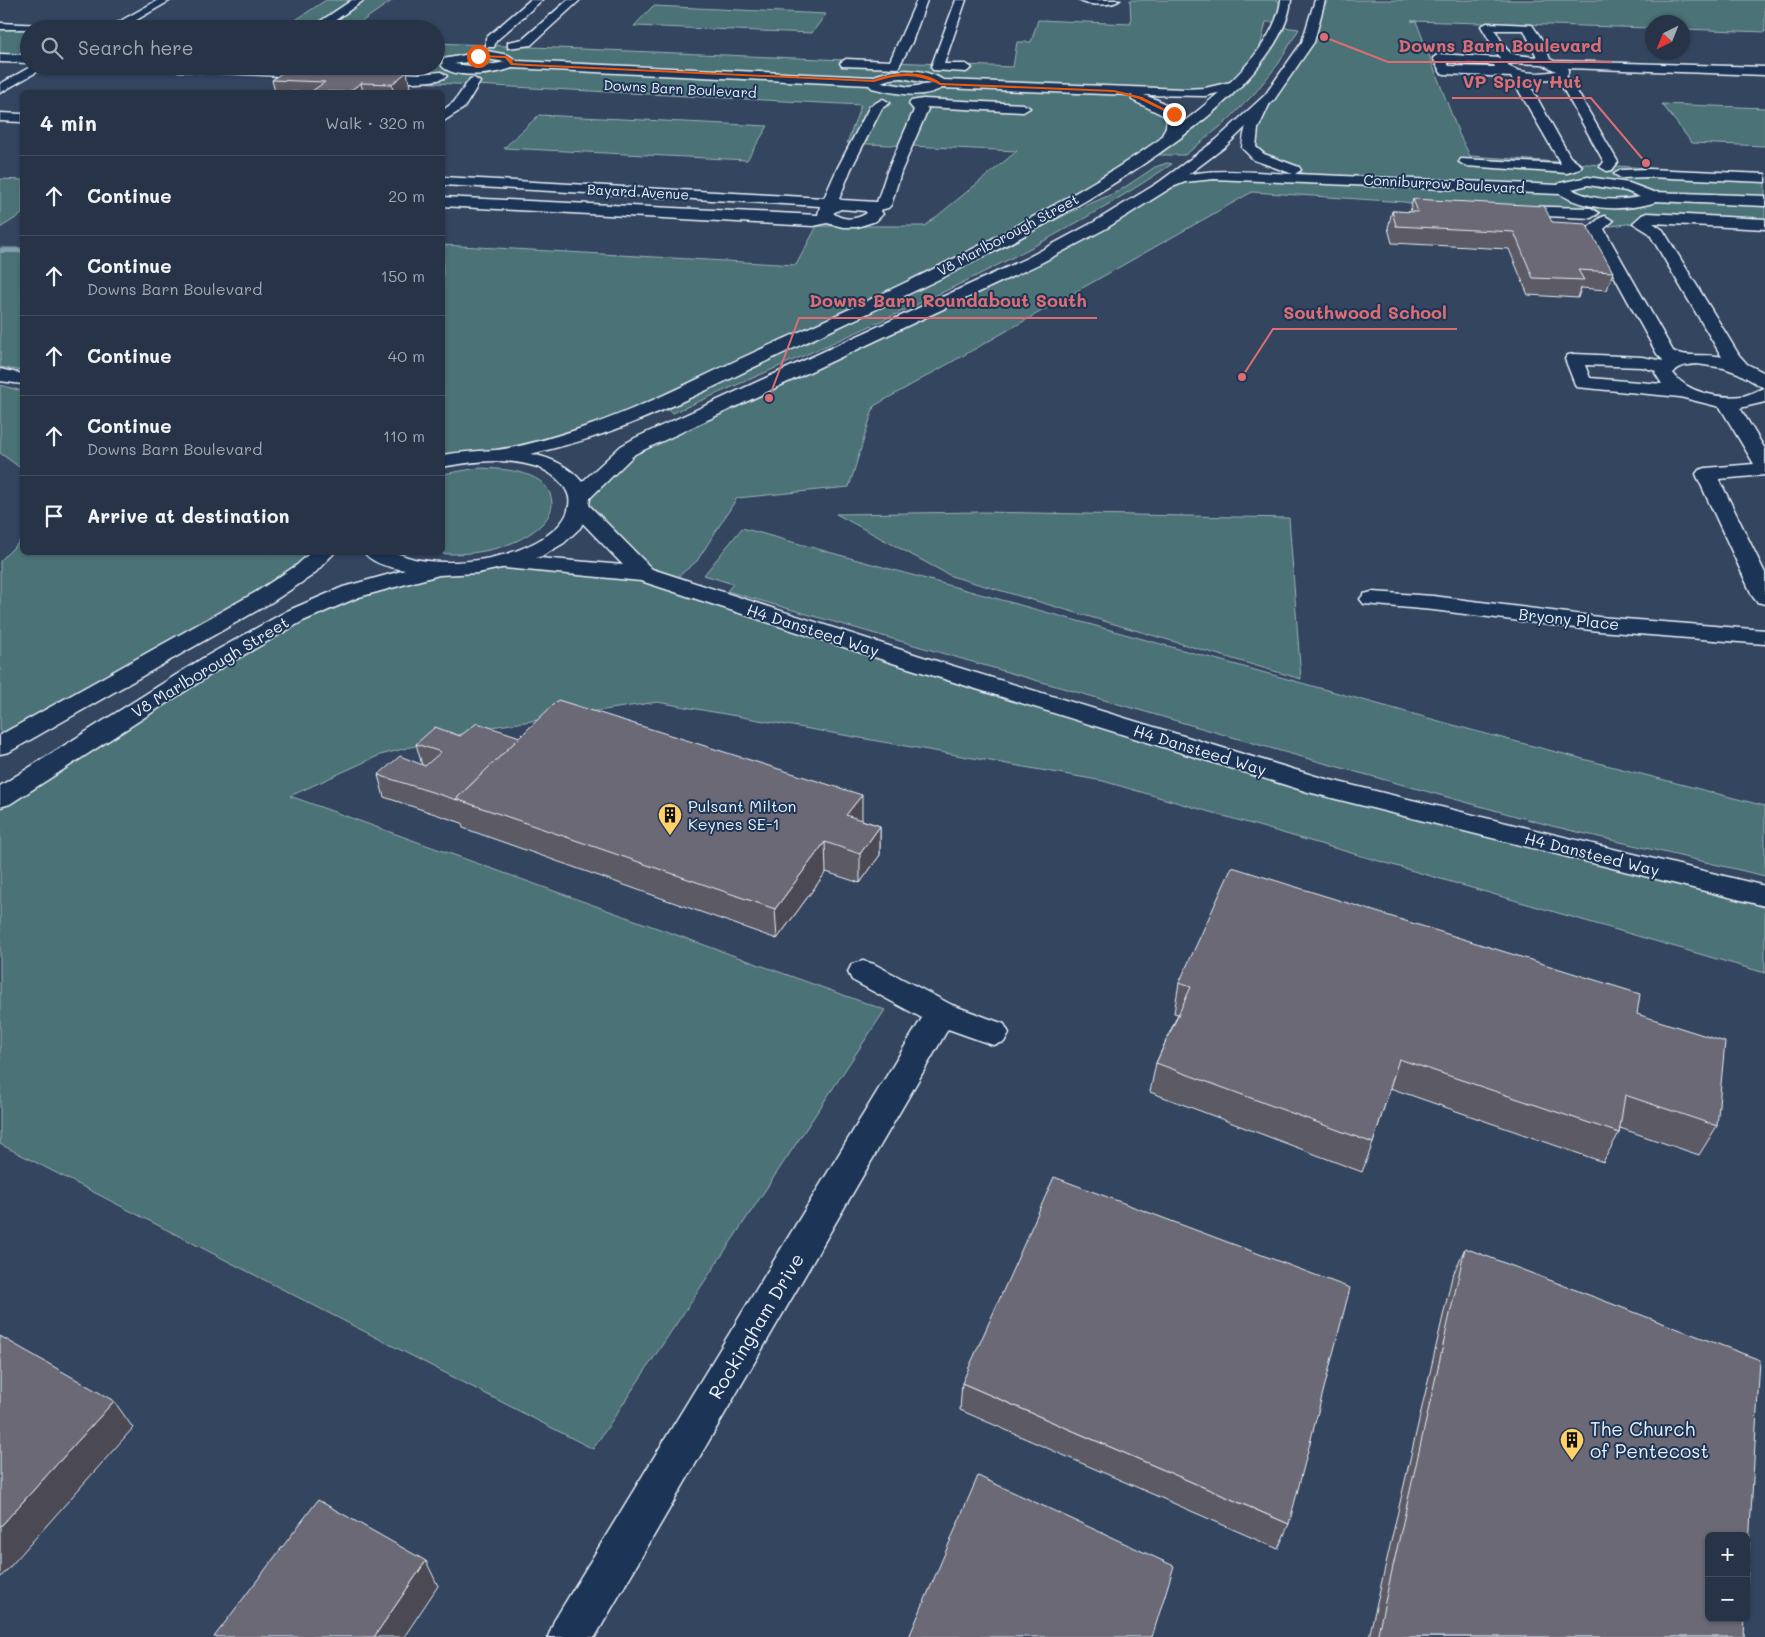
<!DOCTYPE html>
<html lang="en">
<head>
<meta charset="utf-8">
<style>
	body { margin:0; font-family:Mali,sans-serif; background:#333f52; color:#f1f3f6 }
	.controls { position:absolute; right:15px; bottom:15px; display:grid; overflow:hidden; border-radius:8px; box-shadow:0 1px 4px #0004 }
	.controls button { width:45px; height:45px; display:grid; place-items:center; padding:0; border:0; border-bottom:1px solid #434f60; background:#273448; color:#f1f3f6; font:25px sans-serif }
	.compass { position:absolute; left:1645px; top:15px; width:45px; height:45px; border-radius:50%; background:#273448; box-shadow:0 1px 4px #0004; rotate:223deg }
	.stop { position:absolute; width:15px; height:15px; margin:-11px; border:4px solid #ea580c; border-radius:50%; background:#fff }
	.stop.end { background:#ea580c; border-color:#fff; box-shadow:0 1px 5px #0008 }
	.list { margin:0; padding:0; list-style:none }
	h2 { display:flex; justify-content:space-between; align-items:center; height:65px; margin:0; padding:0 20px; font-size:21px }
	h2 small { font-size:16px; font-weight:400; color:#a4aab4 }
	.list li { display:grid; grid-template-columns:32px 1fr auto; gap:15px; align-items:center; box-sizing:border-box; height:80px; padding:0 20px; border-top:1px solid #434f60 }
	.list b { display:block; font-size:19px; white-space:nowrap }
	.list p { margin:0; font-size:16px; white-space:nowrap; color:#a4aab4 }
	.list em { font-size:16px; font-style:normal; color:#a4aab4 }
	.icon { flex:none; width:28px; height:28px; fill:none; stroke:currentColor; stroke-width:2; stroke-linecap:round; stroke-linejoin:round }
	.map { position:relative; flex:none; width:1765px; height:1637px; overflow:hidden }
	.search { position:absolute; background:#273448; box-shadow:0 1px 4px #0004; left:20px; top:20px; width:425px; height:55px; display:flex; align-items:center; gap:12px; box-sizing:border-box; padding:0 18px; border-radius:28px; color:#a4aab4; font-size:19px }
	.panel { position:absolute; background:#273448; box-shadow:0 1px 4px #0004; left:20px; top:90px; width:425px; height:465px; border-radius:8px }
	.map>svg:first-child { display:block }
	.green { fill:#4b7276; stroke:#9ab2b7 }
	.lines { fill:none; stroke-linecap:round; stroke-linejoin:round }
	.stream { fill:#849fb5; fill-rule:evenodd }
	.minor-casing { stroke:#e8f1f8; stroke-width:3 }
	.tertiary-casing { stroke:#e8f1f8; stroke-width:3 }
	.secondary-casing { stroke:#e8f1f8; stroke-width:3 }
	.minor { fill:#1d3557; fill-rule:evenodd }
	.tertiary { fill:#1d3557; fill-rule:evenodd }
	.secondary { fill:#1d3557; fill-rule:evenodd }
	.wall { fill:#5c5a65; stroke:#e8f1f8 }
	.shaded-wall { fill:#4b4a52; stroke:#e8f1f8 }
	.building { fill:#6b6975; stroke:#e8f1f8 }
	.route { fill:#ea580c }
	.labels { text-anchor:middle; stroke-width:4; stroke-linejoin:round; paint-order:stroke }
	.far-street-label { font-size:14px; fill:#e8f1f8; stroke:#1d3557 }
	.street-label { font-size:16px; fill:#e8f1f8; stroke:#1d3557 }
	.poi-label { font-size:16px; fill:#e8f1f8; stroke:#1d3557; text-anchor:start }
	.near-street-label { font-size:19px; fill:#e8f1f8; stroke:#1d3557 }
	.near-poi-label { font-size:19px; fill:#e8f1f8; stroke:#1d3557; text-anchor:start }
	.leader { fill:none; stroke:#dc6e71; stroke-width:2 }
	.callout-dot { fill:#dc6e71; stroke:#1d3557; stroke-width:2 }
	.callout-label { font-size:18px; text-anchor:middle; font-weight:bold; fill:#dc6e71; stroke:#1d3557; stroke-width:4; stroke-linejoin:round; paint-order:stroke }
</style>
</head>
<body>
<div class="map">
<svg width="1765" height="1637" viewBox="0 0 1765 1637">
	<rect width="100%" height="100%" fill="#344560"/>
	<filter id="ink" filterUnits="userSpaceOnUse"><feTurbulence type="fractalNoise" baseFrequency=".02" numOctaves="2"/><feDisplacementMap in="SourceGraphic" scale="10" xChannelSelector="R" yChannelSelector="G"/><feConvolveMatrix kernelMatrix="1 2 1 2 8 2 1 2 1" color-interpolation-filters="sRGB"/></filter>
	<g filter="url(#ink)">
		<!-- green -->
		<g class="green">
			<path d="M326,0H393L351,29H282Z"/>
			<path d="M1130,0H1278L1285,15L1278,22H1266L1257,61L1220,89L1117,92L1140,98L1174,115L1165,144L1057,210L647,409L501,455L443,457V245L796,265L817,226H925L1017,151L847,143L861,105L107,66H436V43L1013,67L1017,42H1031L1038,20L1131,24Z"/>
			<path d="M1329,0H1765V32L1683,29L1682,22H1652V28L1411,21H1416L1459,134L1470,156L1765,176V224L1658,220L1596,228L1605,221L1590,213L1438,208L1404,202L1252,192L874,406L849,487L737,498L697,561L670,583L1317,786L1765,894V973L1103,781L657,702L485,728L380,755L290,796L885,1010L593,1449L0,1144V798L165,693L351,592L481,566L643,574L579,508L628,450L951,301L1182,178H1321L1277,166L1249,147L1251,129L1306,47L1310,23Z"/>
			<path d="M653,6L826,14L812,33L634,26Z"/>
			<path d="M0,23L142,29H29V62L0,61Z"/>
			<path d="M1283,27L1299,29L1279,63L1254,94L1226,122L1185,155H1157L1202,119Z"/>
			<path d="M1662,104L1765,108V146L1692,143Z"/>
			<path d="M539,115L768,126L747,160L504,148Z"/>
			<path d="M1167,163L1172,164C1017,268 842,338 673,413L661,407L829,332L950,275L1071,212L1119,191L1155,167Z"/>
			<path d="M0,179L22,180V214L0,228Z"/>
			<path d="M0,248H22V371L0,367Z"/>
			<path d="M0,385L22,391V469L0,453Z"/>
			<path d="M479,468C503,469 550,470 552,503C552,510 548,518 543,523C517,549 470,557 435,553L442,552L443,474Z"/>
			<path d="M982,512L1289,518L1301,679L951,576L836,514Z"/>
			<path d="M742,528L1475,731L1765,806V876L1552,826L1284,752L727,591L733,584L704,575Z"/>
			<path d="M22,539V552L324,553L264,597L211,617L180,643L0,746V561Z"/>
		</g>
		<g class="lines">
			<!-- stream -->
			<rect class="stream" x="0" y="249" width="22" height="4"/>
			<defs>
				<g id="minor">
					<path d="M158,0H171L121,29L108,28Z"/>
					<path d="M352,0H364L323,29H309Z"/>
					<path d="M530,0H542L496,41L494,47H486V38Z"/>
					<path d="M568,0H580L531,45L508,48V42L523,39Z"/>
					<path d="M917,0H927L912,42L898,68L842,66L840,63L846,59L890,61Z"/>
					<path d="M956,0H966L944,64H966L972,68L966,72L933,70L931,67Z"/>
					<path d="M1079,0H1120C1113,6 1086,6 1079,0Z"/>
					<path d="M0,23L65,26L71,29H0Z"/>
					<path d="M1487,23L1532,25L1543,41L1550,59L1554,61L1765,67V75L1568,68V73L1566,76L1571,81L1618,162L1612,170L1607,171L1600,167L1604,162L1560,83L1554,79L1527,80L1570,157L1582,166L1580,169L1567,173L1466,166L1459,162L1461,159L1561,164L1511,77L1445,74L1441,73L1433,58L1439,54L1500,58L1481,26ZM1495,30H1524L1537,57C1507,54 1510,57 1495,30ZM1447,62L1494,65L1495,67L1449,66ZM1508,63L1542,64L1556,71C1540,74 1522,74 1508,66Z"/>
					<path d="M487,51L508,55L517,61L872,77C893,68 923,67 943,80L1184,89L1205,88L1235,81L1241,85L1239,88L1205,96L1144,95L1160,101L1181,115C1180,126 1177,145 1165,148L1158,144L1166,127L1167,117L1132,100V95L942,88C920,100 895,93 872,88L869,85L512,68C496,74 455,80 442,66L443,59ZM487,59L505,62L480,67L454,64ZM902,78L931,84L909,87L881,82L890,79Z"/>
					<path d="M0,54L29,55V63L0,62Z"/>
					<path d="M32,66H47L0,93V84Z"/>
					<path d="M157,66H241L320,70L326,74L320,78L163,70Z"/>
					<path d="M370,72L419,74L441,72L447,76C439,85 379,82 366,79L364,76Z"/>
					<path d="M474,78L480,82L464,108L442,122V111L454,102L470,79Z"/>
					<path d="M883,99L890,103L882,108L851,169L839,199L842,200L877,202L887,172L914,110L909,104L911,101L923,99L1023,104L1030,108L1023,112L926,107L928,109L901,172L891,205L888,208L880,210L883,214L876,221L857,227H843L827,223L814,226L442,206V197L818,215L820,206L442,185V177L824,198L837,169L870,106ZM841,209L865,211L867,213C856,220 843,221 833,213Z"/>
					<path d="M1262,101L1269,105L1258,129L1256,147L1264,154L1299,167L1301,170L1295,174L1558,185L1560,183L1588,177L1629,183L1653,192L1765,196V206L1655,201L1653,203C1623,211 1588,211 1560,194L1214,179L1185,182L1165,190H1155L1153,187L1155,184C1202,165 1244,172 1293,174L1254,160L1242,148C1243,136 1249,104 1262,101ZM1588,185L1626,191L1640,197C1618,201 1592,201 1572,189Z"/>
					<path d="M0,113L22,114V122L0,121Z"/>
					<path d="M1648,169L1765,174V182L1648,177L1621,178L1614,174L1621,170Z"/>
					<path d="M1509,206L1591,208L1599,213L1591,218L1504,214L1501,211Z"/>
					<path d="M1647,213L1765,219V229L1653,223L1663,230L1739,355L1747,364L1765,373V402L1740,408L1765,449V475L1719,479L1765,573V604L1757,602L1753,597L1696,474L1699,470L1706,468L1754,464L1720,407L1680,397L1576,387L1565,359L1568,355L1574,354L1642,357L1664,361L1657,354L1588,228L1600,218L1605,216L1613,221L1604,229L1673,351C1685,358 1707,353 1722,357L1649,233L1633,223L1642,215ZM1697,364L1724,368L1738,373L1764,388C1757,390 1750,395 1742,396C1720,399 1687,393 1673,373C1680,365 1687,365 1697,364ZM1585,365L1642,367L1656,371L1655,373L1662,384L1590,378Z"/>
					<path d="M1372,592L1433,596L1599,617L1765,630V644L1599,631L1433,610L1364,604L1360,599L1364,594Z"/>
					<path d="M863,961L874,964L952,1005L1004,1024L1009,1033L1004,1042L993,1045L948,1029L595,1637H548L554,1621L922,1018L852,980L848,972L852,964Z"/>
				</g>
				<g id="tertiary">
					<path d="M0,369L22,374V384L0,381Z"/>
					<path d="M579,502L587,503L652,569L920,656L1322,778L1765,886V906L1308,792L902,666L641,581L495,567L492,562L495,557L503,555L623,565L568,508L571,503Z"/>
				</g>
				<g id="secondary">
					<path d="M1281,0H1291C1287,45 1235,95 1201,122C1088,212 939,280 809,341C744,371 681,405 614,430C587,440 559,447 531,454C552,458 569,466 582,482L621,446L635,438L1027,258L1094,222L1158,183L1216,140L1265,95L1302,42L1315,0H1325L1314,42L1274,100L1226,146L1169,189L1105,229L1039,264L635,454L590,498L588,515L580,528L564,543L542,556L515,565L478,573L439,575L359,597L303,621L221,668L10,804L0,807V786L203,658L287,611L343,587L405,570C392,568 372,564 364,552C373,552 386,550 395,553C403,555 411,559 420,560C447,564 477,562 503,555C527,548 574,529 569,497C566,485 554,475 544,470C513,456 474,461 442,467V455C461,452 478,451 496,450C524,447 564,434 591,425C648,405 702,376 757,351C870,300 1266,128 1281,0Z"/>
					<path d="M311,552H335L313,575L272,602L9,752L0,754V735L256,592L297,565Z"/>
				</g>
			</defs>
			<!-- minor casing -->
			<use href="#minor" class="minor-casing"/>
			<!-- tertiary casing -->
			<use href="#tertiary" class="tertiary-casing"/>
			<!-- secondary casing -->
			<use href="#secondary" class="secondary-casing"/>
			<!-- minor -->
			<use href="#minor" class="minor"/>
			<!-- tertiary -->
			<use href="#tertiary" class="tertiary"/>
			<!-- secondary -->
			<use href="#secondary" class="secondary"/>
		</g>
		<!-- wall -->
		<g class="wall">
			<path d="M290,67L410,87L403,92H275L272,80Z"/>
			<path d="M1413,199L1552,222L1613,272L1607,290L1581,288L1578,298L1528,295L1509,249L1392,243L1388,228L1392,211L1410,212Z"/>
			<path d="M460,736L520,737L862,820L880,826V855L860,883L826,872L777,939L463,828L462,823L384,797L378,775L422,765L416,744Z"/>
			<path d="M1179,983L1637,1014L1717,1126L1699,1155L1620,1128L1619,1133L1603,1162L1390,1088L1373,1143L1362,1172L1150,1092L1156,1063L1178,1014L1174,1013Z"/>
			<path d="M1465,1248L1744,1637H1369L1452,1277Z"/>
			<path d="M962,1383L1289,1524L1278,1549L960,1410Z"/>
		</g>
		<!-- shaded-wall -->
		<g class="shaded-wall">
			<path d="M407,72L410,87L403,92H393L392,84Z"/>
			<path d="M361,83L363,92H348Z"/>
			<path d="M862,795V824L846,815Z"/>
			<path d="M880,826V855L860,883V854Z"/>
			<path d="M825,842L826,872L777,939L775,909Z"/>
			<path d="M114,1401L133,1428L0,1578V1527Z"/>
			<path d="M426,1561L438,1586L404,1637H374Z"/>
		</g>
		<!-- building -->
		<g class="building">
			<path d="M290,67L407,72L392,84L361,83L348,92L312,91L325,82L272,80Z"/>
			<path d="M1413,199L1544,206L1552,222L1586,224L1613,272L1578,270L1584,280L1533,278L1514,232L1396,226L1392,211L1418,212Z"/>
			<path d="M558,700L862,795L846,815L880,826L860,854L825,842L775,909L456,799Z"/>
			<path d="M477,723L520,737L456,799L457,800L378,775L400,756L425,766L441,752L416,744L435,727L460,736Z"/>
			<path d="M1232,867L1640,994L1637,1014L1725,1042L1717,1126L1625,1095L1619,1133L1399,1059L1373,1143L1156,1063L1191,987L1179,983Z"/>
			<path d="M1054,1177L1350,1288L1289,1524L962,1383Z"/>
			<path d="M1465,1248L1760,1360L1746,1597V1536H1709V1618H1745L1744,1637H1377Z"/>
			<path d="M0,1336L114,1401L0,1527Z"/>
			<path d="M978,1476L1174,1566L1152,1637H909Z"/>
			<path d="M318,1500L426,1561L374,1637H214Z"/>
		</g>
	</g>
	<!-- route -->
	<path class="route" d="M478,55L506,56L512,59L513,63L528,64L873,80C894,72 922,69 941,83L1114,90L1142,97L1175,114L1172,115L1139,99L1114,92L940,85C917,73 898,74 874,82L528,66L511,65L505,58L477,57Z"/>
	<!-- icons -->
	<defs>
		<symbol id="building-pin" viewBox="-11 -11 22 30"><path d="M0 17L-7.5 6A9.5 9.5 0 1 1 7.5 6Z" fill="#ffd166" stroke="#1d3557"/><path d="M-4-6H4V6H1V3H-1V6H-4ZM-2.5-4.3h1.7v1.8h-1.7ZM.8-4.3h1.7v1.8H.8ZM-2.5-1h1.7V.8h-1.7ZM.8-1h1.7V.8H.8Z" fill="#111"/></symbol>
	</defs>
	<g fill-rule="evenodd">
		<use href="#building-pin" x="656" y="801" width="28" height="38"/>
		<use href="#building-pin" x="1558" y="1426" width="28" height="38"/>
	</g>
	<g class="labels">
		<!-- far-street labels -->
		<g class="far-street-label">
			<text transform="translate(680 89) rotate(3)" y="5">Downs Barn Boulevard</text>
			<text transform="translate(1444 184) rotate(3)" y="5">Conniburrow Boulevard</text>
			<text transform="translate(638 192) rotate(3)" y="5">Bayard Avenue</text>
			<text transform="translate(1008 235) rotate(-28)" y="5">V8 Marlborough Street</text>
		</g>
		<!-- street labels -->
		<g class="street-label">
			<text transform="translate(1569 619) rotate(6)" y="6">Bryony Place</text>
			<text transform="translate(813 630) rotate(18)" y="6">H4 Dansteed Way</text>
			<text transform="translate(210 667) rotate(-31)" y="6">V8 Marlborough Street</text>
			<text transform="translate(1200 750) rotate(17)" y="6">H4 Dansteed Way</text>
			<text transform="translate(1592 854) rotate(14)" y="6">H4 Dansteed Way</text>
		</g>
		<!-- poi labels -->
		<g class="poi-label">
			<text x="688" y="812">Pulsant Milton<tspan x="688" dy="18">Keynes SE-1</tspan></text>
		</g>
		<!-- near-street labels -->
		<g class="near-street-label">
			<text transform="translate(756 1326) rotate(-59)" y="7">Rockingham Drive</text>
		</g>
		<!-- near-poi labels -->
		<g class="near-poi-label">
			<text x="1590" y="1436">The Church<tspan x="1590" dy="22">of Pentecost</tspan></text>
		</g>
	</g>
	<!-- callouts -->
	<path class="leader" d="M1324 37L1388 62H1612M1646 163L1591 98H1452M769 398L799 318H1097M1242 377L1273 329H1457"/>
	<g class="callout-dot">
		<circle cx="1324" cy="37" r="5"/>
		<circle cx="1646" cy="163" r="5"/>
		<circle cx="769" cy="398" r="5"/>
		<circle cx="1242" cy="377" r="5"/>
	</g>
	<g class="callout-label">
		<text x="1500" y="52">Downs Barn Boulevard</text>
		<text x="1522" y="88">VP Spicy Hut</text>
		<text x="948" y="307">Downs Barn Roundabout South</text>
		<text x="1365" y="319">Southwood School</text>
	</g>
</svg>
<div class="controls">
<button>+</button>
<button>−</button>
</div>
<svg class="compass" viewBox="-18 -18 36 36"><path d="M0-13l5 13h-10z" fill="#e53935"/><path d="M0 13l5-13h-10z" fill="#a4aab4"/></svg>
<div class="stop" style="left:478px;top:56px"></div>
<div class="stop end" style="left:1174px;top:114px"></div>
<div class="search"><svg class="icon" aria-label="search" viewBox="0 0 24 24"><circle cx="10" cy="10" r="6"/><path d="M15 15l6 6"/></svg>Search here</div>
<section class="panel">
<h2>4 min<small>Walk · 320 m</small></h2>
<ul class="list">
<li><svg class="icon" aria-label="ahead" viewBox="0 0 24 24"><path d="M12 20V5M6 11l6-6 6 6"/></svg><div><b>Continue</b></div><em>20 m</em></li>
<li><svg class="icon" aria-label="ahead" viewBox="0 0 24 24"><path d="M12 20V5M6 11l6-6 6 6"/></svg><div><b>Continue</b><p>Downs Barn Boulevard</p></div><em>150 m</em></li>
<li><svg class="icon" aria-label="ahead" viewBox="0 0 24 24"><path d="M12 20V5M6 11l6-6 6 6"/></svg><div><b>Continue</b></div><em>40 m</em></li>
<li><svg class="icon" aria-label="ahead" viewBox="0 0 24 24"><path d="M12 20V5M6 11l6-6 6 6"/></svg><div><b>Continue</b><p>Downs Barn Boulevard</p></div><em>110 m</em></li>
<li><svg class="icon" aria-label="arrive" viewBox="0 0 24 24"><path d="M6 21V4h12l-3 4 3 4H6"/></svg><div><b>Arrive at destination</b></div></li>
</ul>
</section>
</div>
</body>
</html>
